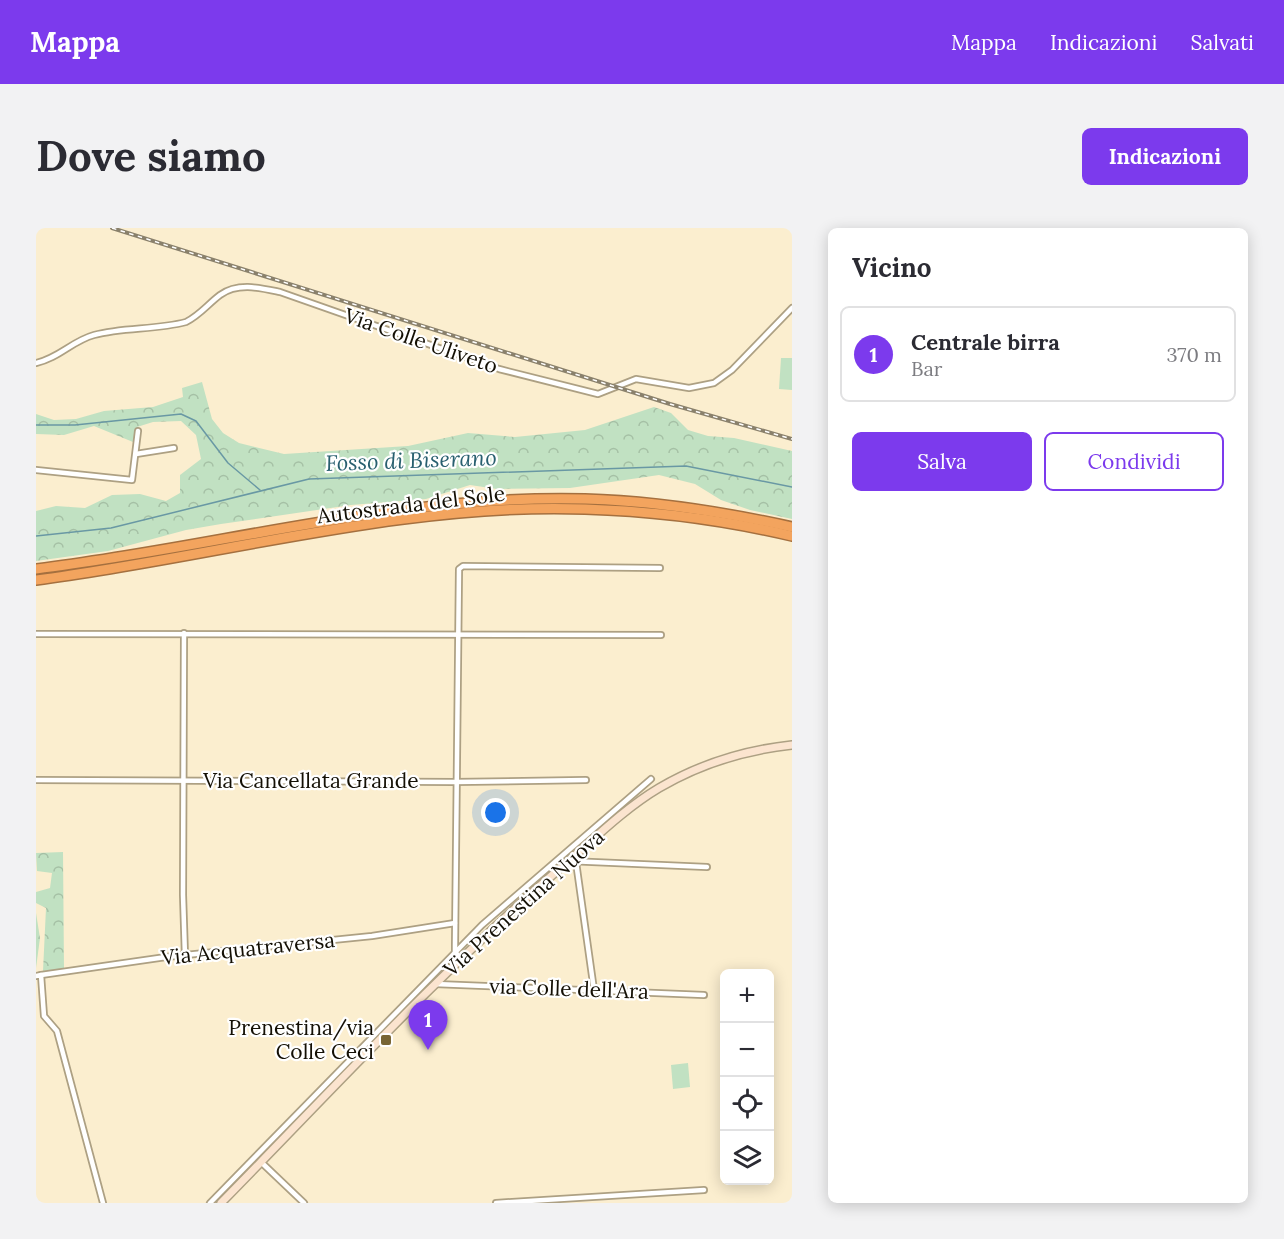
<!DOCTYPE html>
<html lang="it">
<head>
<meta charset="utf-8">
<style>
	body { margin:0; font-family:Lora,serif; background:#f2f2f3; color:#2b2b33 }
	.controls { position:absolute; right:18px; bottom:18px; display:grid; overflow:hidden; border-radius:9px; box-shadow:0 3px 15px #0003 }
	.controls button { width:54px; height:54px; display:grid; place-items:center; padding:0; border:0; border-bottom:2px solid #e1e1e2; background:#fff; color:#2b2b33; font:30px sans-serif }
	.you { position:absolute; left:460px; top:585px; width:21px; height:21px; margin:-15px; border:4px solid #fff; border-radius:50%; background:#1a73e8; box-shadow:0 0 0 9px #1a73e833 }
	.badge { display:grid; place-items:center; width:39px; height:39px; border-radius:50%; background:#7c3aed; color:#fff; font-size:20px; font-weight:700 }
	.pin { position:absolute; translate:-50% -50px; filter:drop-shadow(0 2px 3px #0008) }
	.pin::after { content:''; position:absolute; top:32px; width:21px; height:18px; background:inherit; clip-path:polygon(0 0,100% 0,50% 100%) }
	.list { margin:0; padding:0; list-style:none }
	h2 { display:flex; justify-content:space-between; align-items:center; height:78px; margin:0; padding:0 24px; font-size:26px }
	h2 small { font-size:20px; font-weight:400; color:#7c7c81 }
	.list li { display:grid; grid-template-columns:39px 1fr auto; gap:18px; align-items:center; box-sizing:border-box; height:96px; margin:0 12px 12px; padding:0 12px; border:2px solid #e1e1e2; border-radius:9px }
	.list b { display:block; font-size:22px; white-space:nowrap }
	.list p { margin:0; font-size:20px; white-space:nowrap; color:#7c7c81 }
	.list em { font-size:20px; font-style:normal; color:#7c7c81 }
	.actions { display:flex; gap:12px; padding:18px 24px }
	.actions a { flex:1; padding:14px 0; border:2px solid #7c3aed; border-radius:9px; text-align:center; font-size:21px; color:#7c3aed }
	.actions .main { background:#7c3aed; color:#fff }
	.icon { flex:none; width:33px; height:33px; fill:none; stroke:currentColor; stroke-width:2; stroke-linecap:round; stroke-linejoin:round }
	.map { position:relative; flex:none; width:756px; height:975px; overflow:hidden; border-radius:9px }
	header { display:flex; align-items:center; gap:36px; box-sizing:border-box; height:84px; padding:0 30px; background:#7c3aed; color:#fff }
	header strong { font-size:28px }
	nav { display:flex; gap:33px; margin-inline-start:auto; font-size:21px }
	.intro { display:flex; align-items:center; justify-content:space-between; box-sizing:border-box; height:144px; padding:0 36px }
	h1 { margin:0; font-size:42px }
	.button { padding:15px 27px; border-radius:9px; background:#7c3aed; color:#fff; font-size:21px; font-weight:700 }
	main { display:flex; gap:36px; padding:0 36px }
	aside { flex:1; background:#fff; border-radius:9px; box-shadow:0 3px 15px #0003 }
	.map>svg:first-child { display:block }
	.forest { fill:url(#forest-crowns) }
	.garden { fill:#c1e1c2 }
	.lines { fill:none; stroke-linecap:round; stroke-linejoin:round }
	.stream { stroke:#6998a4; stroke-width:1.5 }
	.minor-casing { stroke:#ada083; stroke-width:8 }
	.secondary-casing { stroke:#ada083; stroke-width:10 }
	.motorway-casing { stroke:#a5703f; stroke-width:12 }
	.minor { stroke:#fff; stroke-width:4.5 }
	.secondary { stroke:#fbe4cf; stroke-width:7 }
	.motorway { stroke:#f3a45e; stroke-width:9 }
	.rail-casing { stroke:#8a816c; stroke-width:4 }
	.rail { stroke:#fff; stroke-width:1.5; stroke-dasharray:4.5; stroke-linecap:butt }
	.poi-dot { fill:#786534; stroke:#fff; stroke-width:2 }
	.labels { text-anchor:middle; stroke-width:4.5; stroke-linejoin:round; paint-order:stroke }
	.street-label { font-size:21px; fill:#141005; stroke:#fff }
	.poi-label { font-size:21px; fill:#141005; stroke:#fff; text-anchor:end }
	.water-label { font-size:22px; font-style:italic; fill:#285f6f; stroke:#fff }
</style>
</head>
<body>
<header>
<strong>Mappa</strong>
<nav><a>Mappa</a><a>Indicazioni</a><a>Salvati</a></nav>
</header>
<div class="intro"><h1>Dove siamo</h1><a class="button">Indicazioni</a></div>
<main>
<div class="map">
<svg width="756" height="975" viewBox="0 0 756 975">
	<defs>
		<pattern id="forest-crowns" width="20" height="18" patternUnits="userSpaceOnUse" patternTransform="scale(1.5)"><rect width="20" height="18" fill="#c1e1c2"/><path d="M2 6a3 3 0 1 1 6 0M12 15a3 3 0 1 1 6 0" fill="none" stroke="#a5c0a5"/></pattern>
	</defs>
	<rect width="100%" height="100%" fill="#fbeecf"/>
	<!-- forest -->
	<g class="forest">
		<path d="M166,154L176,191L187,205L203,215L248,226L372,218L432,205L479,209L549,202L618,179L635,185L652,202L672,208L698,210L756,223V291L714,282L685,272L659,256L623,247L534,260L461,261L434,257L390,271L315,277L185,296L150,302L72,323L0,333V283L20,278L49,280L76,267L104,266L130,273L144,265V247L165,231L160,207L145,193L117,194L101,199L97,214L58,198L28,207L0,206V186L18,192L40,191L68,183L117,179L147,169L146,160Z"/>
		<path d="M27,624L28,741L7,743L10,680L0,675V664L14,660L16,645L1,643L0,625Z"/>
		<path d="M0,685L4,710L0,740Z"/>
	</g>
	<!-- garden -->
	<g class="garden">
		<path d="M745,130H756V162L743,161Z"/>
		<path d="M652,835L654,859L637,861L635,837Z"/>
	</g>
	<g class="lines">
		<!-- stream -->
		<g class="stream">
			<path d="M0,197H39L145,186L160,193L192,235L224,262"/>
			<path d="M0,308L75,300L273,251L650,238L756,259"/>
		</g>
		<defs>
			<g id="minor">
				<path d="M0,135C23,130 36,113 58,107C88,99 120,102 150,94C164,87 172,76 184,67C202,54 225,60 244,64L463,141L562,166L600,151L653,160L678,155L696,142L756,80"/>
				<path d="M100,226L138,220"/>
				<path d="M0,242L96,252L102,203"/>
				<path d="M148,405L147,667L149,728"/>
				<path d="M0,406L625,407"/>
				<path d="M0,552L419,554L550,552"/>
				<path d="M533,633L671,639"/>
				<path d="M540,634L558,762"/>
				<path d="M425,730L419,724V717L423,341L427,338L624,340"/>
				<path d="M5,747L130,729L336,708L419,695"/>
				<path d="M0,748L5,747L8,788L21,803L67,975"/>
				<path d="M399,756L668,767"/>
				<path d="M225,934L268,975"/>
				<path d="M174,975L446,697L615,551"/>
				<path d="M460,975L668,962"/>
			</g>
			<path id="secondary" d="M185,975C295,863 402,746 521,643C554,615 586,582 623,560C664,536 709,522 756,517"/>
			<g id="motorway">
				<path d="M0,341C182,319 364,266 549,271C619,273 688,284 756,299"/>
				<path d="M0,352C178,329 370,274 549,281C619,283 688,292 756,308"/>
			</g>
		</defs>
		<!-- minor casing -->
		<use href="#minor" class="minor-casing"/>
		<!-- secondary casing -->
		<use href="#secondary" class="secondary-casing"/>
		<!-- motorway casing -->
		<use href="#motorway" class="motorway-casing"/>
		<!-- minor -->
		<use href="#minor" class="minor"/>
		<!-- secondary -->
		<use href="#secondary" class="secondary"/>
		<!-- motorway -->
		<use href="#motorway" class="motorway"/>
		<defs>
			<path id="rail" d="M76,0L634,176L756,211"/>
		</defs>
		<!-- rail casing -->
		<use href="#rail" class="rail-casing"/>
		<!-- rail -->
		<use href="#rail" class="rail"/>
	</g>
	<!-- markers -->
	<rect class="poi-dot" x="344" y="806" width="12" height="12" rx="3"/>
	<g class="labels">
		<!-- street labels -->
		<g class="street-label">
			<text transform="translate(385 113) rotate(19)" y="7">Via Colle Uliveto</text>
			<text transform="translate(375 277) rotate(-7)" y="7">Autostrada del Sole</text>
			<text x="275" y="560">Via Cancellata Grande</text>
			<text transform="translate(488 675) rotate(-42)" y="7">Via Prenestina Nuova</text>
			<text transform="translate(212 721) rotate(-6)" y="7">Via Acquatraversa</text>
			<text transform="translate(533 761) rotate(2)" y="7">via Colle dell'Ara</text>
		</g>
		<!-- poi labels -->
		<g class="poi-label">
			<text x="338" y="807">Prenestina/via<tspan x="338" dy="24">Colle Ceci</tspan></text>
		</g>
		<!-- water labels -->
		<g class="water-label">
			<text transform="translate(375 232) rotate(-2)" y="8">Fosso di Biserano</text>
		</g>
	</g>
</svg>
<div class="controls">
<button>+</button>
<button>−</button>
<button><svg class="icon" aria-label="locate" viewBox="0 0 24 24"><circle cx="12" cy="12" r="6"/><path d="M12 2v4M12 18v4M2 12h4M18 12h4"/></svg></button>
<button><svg class="icon" aria-label="layers" viewBox="0 0 24 24"><path d="M12 4l9 5-9 5-9-5zM3 14l9 5 9-5"/></svg></button>
</div>
<div class="you"></div>
<div class="pin badge" style="left:392px;top:822px">1</div>
</div>
<aside>
<h2>Vicino<small></small></h2>
<ul class="list">
<li><span class="badge">1</span><div><b>Centrale birra</b><p>Bar</p></div><em>370 m</em></li>
</ul>
<div class="actions"><a class="main">Salva</a><a>Condividi</a></div>
</aside>
</main>
</body>
</html>
